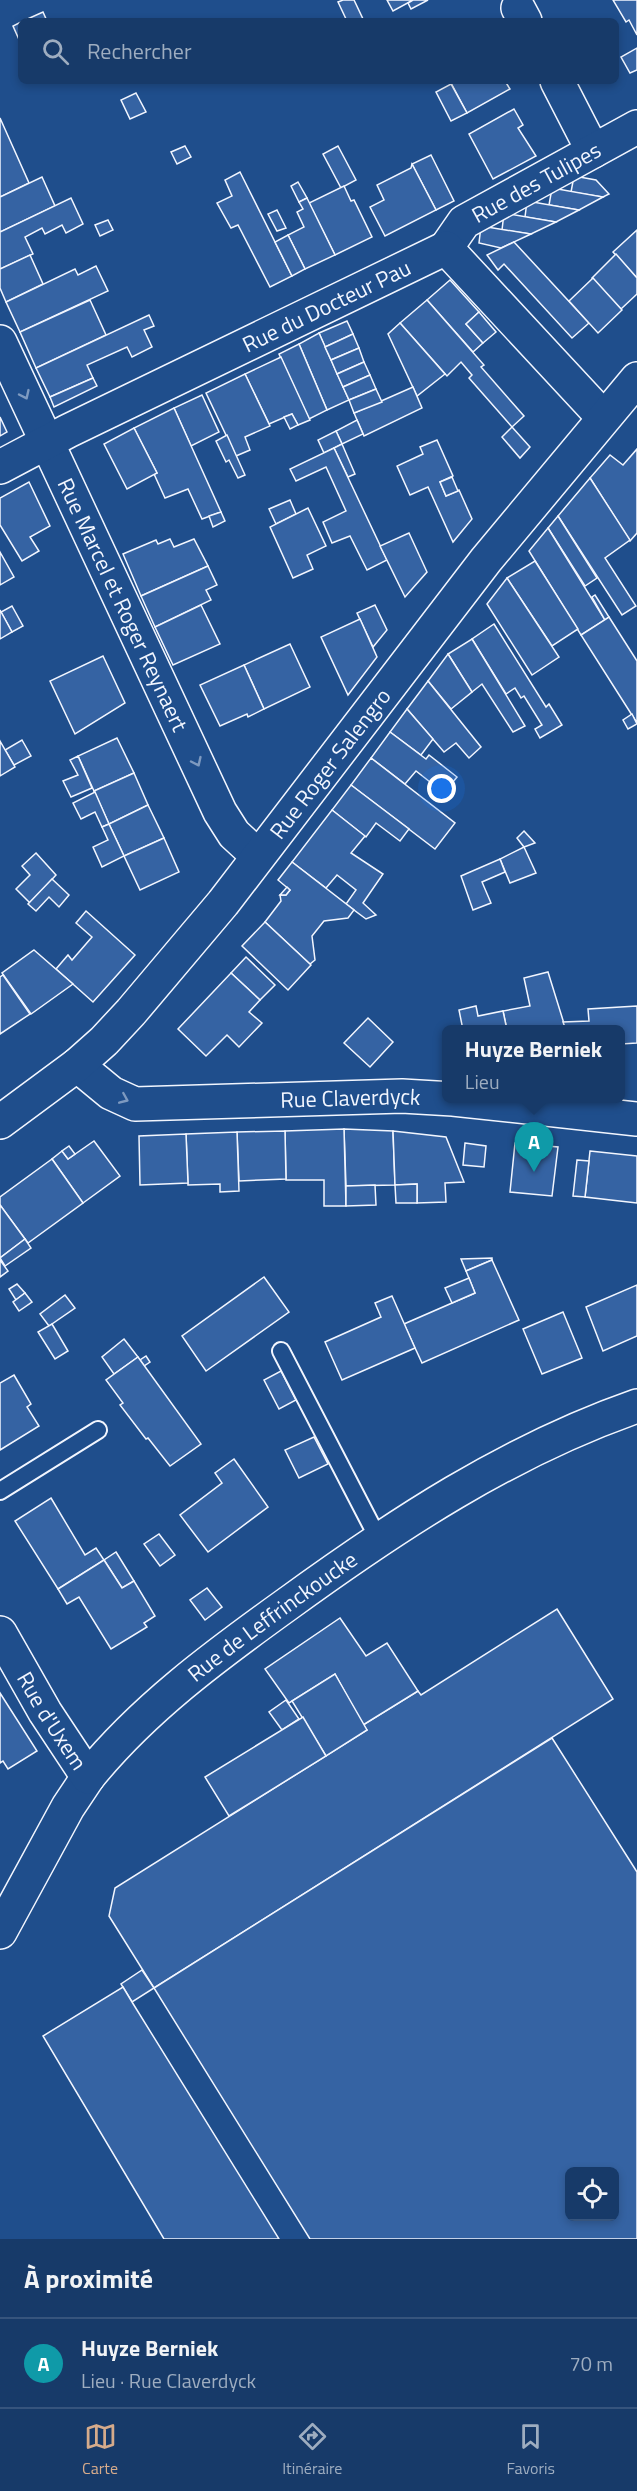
<!DOCTYPE html>
<html lang="fr">
<head>
<meta charset="utf-8">
<style>
	body { margin:0; font-family:"Titillium Web",sans-serif; background:#20416f; color:#f1f3f6 }
	.controls { position:absolute; right:18px; bottom:18px; display:grid; overflow:hidden; border-radius:9px; box-shadow:0 3px 9px #0003 }
	.controls button { width:54px; height:54px; display:grid; place-items:center; padding:0; border:0; border-bottom:2px solid #36547d; background:#173a69; color:#f1f3f6; font:30px sans-serif }
	.you { position:absolute; left:442px; top:789px; width:21px; height:21px; margin:-15px; border:4px solid #fff; border-radius:50%; background:#1a73e8; box-shadow:0 0 0 9px #1a73e833 }
	.badge { display:grid; place-items:center; width:39px; height:39px; border-radius:50%; background:#d6ab8b; color:#fff; font-size:20px; font-weight:700 }
	.pin { position:absolute; translate:-50% -50px; filter:drop-shadow(0 2px 3px #0008) }
	.pin::after { content:''; position:absolute; top:32px; width:21px; height:18px; background:inherit; clip-path:polygon(0 0,100% 0,50% 100%) }
	.popup { position:absolute; left:442px; top:1025px; width:183px; height:78px; box-sizing:border-box; display:grid; place-content:center; border-radius:9px; background:#173a69; filter:drop-shadow(0 2px 4px #0005); font-size:20px; white-space:nowrap; color:#9eadc0 }
	.popup b { font-size:22px; color:#f1f3f6 }
	.popup::after { content:''; position:absolute; left:50%; top:100%; margin-left:-12px; border:12px solid transparent; border-top-color:#173a69 }
	.list { margin:0; padding:0; list-style:none }
	h2 { display:flex; justify-content:space-between; align-items:center; height:78px; margin:0; padding:0 24px; font-size:26px }
	h2 small { font-size:20px; font-weight:400; color:#9eadc0 }
	.list li { display:grid; grid-template-columns:39px 1fr auto; gap:18px; align-items:center; box-sizing:border-box; height:90px; padding:0 24px; border-top:2px solid #36547d }
	.list b { display:block; font-size:22px; white-space:nowrap }
	.list p { margin:0; font-size:20px; white-space:nowrap; color:#9eadc0 }
	.list em { font-size:20px; font-style:normal; color:#9eadc0 }
	.icon { flex:none; width:33px; height:33px; fill:none; stroke:currentColor; stroke-width:2; stroke-linecap:round; stroke-linejoin:round }
	.map { position:relative; flex:none; width:637px; height:2239px; overflow:hidden }
	.search { position:absolute; background:#173a69; box-shadow:0 3px 9px #0003; left:18px; right:18px; top:18px; height:66px; display:flex; align-items:center; gap:15px; box-sizing:border-box; padding:0 21px; border-radius:9px; color:#9eadc0; font-size:22px }
	.sheet { height:168px; background:#173a69 }
	nav { display:flex; justify-content:space-around; align-items:center; box-sizing:border-box; height:84px; border-top:2px solid #36547d; background:#173a69; font-size:16px; color:#9eadc0 }
	nav a { display:grid; justify-items:center; gap:3px }
	nav .on { color:#d6ab8b }
	.map>svg:first-child { display:block }
	.building { fill:#3563a3; stroke:#f2f6ff; stroke-width:1.5; fill-rule:evenodd }
	.lines { fill:none; stroke-linecap:round; stroke-linejoin:round }
	.service-casing { stroke:#f2f6ff; stroke-width:20 }
	.minor-casing { stroke:#f2f6ff; stroke-width:36 }
	.tertiary-casing { stroke:#f2f6ff; stroke-width:36 }
	.secondary-casing { stroke:#f2f6ff; stroke-width:36 }
	.service { stroke:#1f4e8c; stroke-width:16 }
	.minor { stroke:#1f4e8c; stroke-width:33 }
	.tertiary { stroke:#1f4e8c; stroke-width:33 }
	.secondary { stroke:#1f4e8c; stroke-width:33 }
	.oneway { stroke:#7e9ac0 }
	.labels { text-anchor:middle; stroke-width:4.5; stroke-linejoin:round; paint-order:stroke }
	.street-label { font-size:22px; fill:#f2f6ff; stroke:#1f4e8c }
</style>
</head>
<body>
<div class="map">
<svg width="637" height="2239" viewBox="0 0 637 2239">
	<rect width="100%" height="100%" fill="#1f4e8c"/>
	<!-- building -->
	<g class="building">
		<path d="M343,0H354L363,19L359,21H347L338,2Z"/>
		<path d="M387,0H413L393,11Z"/>
		<path d="M413,0H428L411,9L408,3Z"/>
		<path d="M613,0H637V35L629,20L626,22Z"/>
		<path d="M43,12L47,21H23Z"/>
		<path d="M21,22V44L13,26Z"/>
		<path d="M637,48V70L630,73L621,57Z"/>
		<path d="M450,81H505L510,89L467,113Z"/>
		<path d="M451,84L467,113L451,121L436,92Z"/>
		<path d="M136,93L146,112L130,119L121,100Z"/>
		<path d="M514,109L523,125L518,128L536,156L493,179L469,134Z"/>
		<path d="M0,118L29,183L0,197Z"/>
		<path d="M185,146L191,157L177,164L171,152Z"/>
		<path d="M338,146L356,180L341,188L323,154Z"/>
		<path d="M431,155L454,201L436,210L412,164Z"/>
		<path d="M412,164L436,210L385,236L370,207L384,200L377,185L411,168Z"/>
		<path d="M240,172L292,276L270,287L238,225L231,228L217,203L232,196L225,180Z"/>
		<path d="M574,176L596,180L609,194L603,197L571,192Z"/>
		<path d="M42,177L55,206L0,232V197Z"/>
		<path d="M298,182L307,198L299,202L291,186Z"/>
		<path d="M344,186L351,201L354,200L372,237L335,255L309,203Z"/>
		<path d="M552,188L603,197L579,210L549,205Z"/>
		<path d="M71,198L83,224L66,233L62,225L45,234L42,228L25,237L33,254L0,269V232Z"/>
		<path d="M307,198L335,255L305,269L288,235L304,227L297,212L303,209L299,202Z"/>
		<path d="M527,201L579,210L556,222L525,217Z"/>
		<path d="M277,210L286,228L277,231L268,214Z"/>
		<path d="M504,213L556,222L531,234L502,230Z"/>
		<path d="M108,220L113,230L100,236L95,225Z"/>
		<path d="M481,226L531,234L501,248L479,243Z"/>
		<path d="M637,230V278L613,252Z"/>
		<path d="M288,235L305,269L292,276L275,242Z"/>
		<path d="M514,242L589,323L572,338L504,264L498,270L487,255Z"/>
		<path d="M616,254L637,278V294L621,309L592,278Z"/>
		<path d="M30,255L43,284L6,302L0,288V269Z"/>
		<path d="M96,266L108,291L20,332L6,302L75,269L78,275Z"/>
		<path d="M593,278L622,310L598,333L569,301Z"/>
		<path d="M450,280L479,312L466,324L483,343L473,352L427,300Z"/>
		<path d="M90,300L106,335L36,368L20,332Z"/>
		<path d="M427,300L484,365L481,367L524,416L512,427L469,378L472,375L461,362L447,376L400,323Z"/>
		<path d="M479,312L496,332L483,343L466,324Z"/>
		<path d="M149,315L154,326L144,330L152,347L132,357L127,347L87,365L93,378L50,397L36,368Z"/>
		<path d="M347,321L353,334L325,347L319,333Z"/>
		<path d="M400,323L445,374L417,396L388,334Z"/>
		<path d="M319,333L349,400L327,410L299,344Z"/>
		<path d="M353,334L359,348L331,360L325,347Z"/>
		<path d="M299,344L327,410L309,419L279,354Z"/>
		<path d="M359,348L364,362L337,374L331,360Z"/>
		<path d="M281,357L310,420L298,425L292,414L269,424L245,374Z"/>
		<path d="M364,362L370,375L343,387L337,374Z"/>
		<path d="M245,374L270,426L245,437L250,450L236,456L206,393Z"/>
		<path d="M370,375L376,389L349,400L343,387Z"/>
		<path d="M93,378L97,386L54,407L50,397Z"/>
		<path d="M413,387L422,408L364,436L354,413Z"/>
		<path d="M376,389L382,402L354,413L349,400Z"/>
		<path d="M202,395L219,432L191,446L174,408Z"/>
		<path d="M174,408L221,512L202,519L188,489L165,498L154,474L157,473L134,428Z"/>
		<path d="M292,414L298,425L290,429L284,417Z"/>
		<path d="M0,417L7,432L0,436Z"/>
		<path d="M357,420L363,434L342,444L336,431Z"/>
		<path d="M512,427L530,447L520,458L502,437Z"/>
		<path d="M134,428L157,473L127,489L104,444Z"/>
		<path d="M336,431L342,444L324,453L318,440Z"/>
		<path d="M227,435L245,475L238,478L229,460L226,462L216,441Z"/>
		<path d="M437,440L453,476L440,482L446,496L459,490L472,519L453,542L428,487L410,495L397,466L423,454L420,447Z"/>
		<path d="M342,444L355,474L348,477L334,448Z"/>
		<path d="M334,448L387,560L367,570L350,536L332,543L323,522L346,511L326,467L296,481L290,469Z"/>
		<path d="M637,449V533L630,541L590,478L610,455L623,465Z"/>
		<path d="M452,477L458,491L446,496L440,482Z"/>
		<path d="M590,478L630,540L605,558L636,606L622,615L558,516Z"/>
		<path d="M29,482L50,526L30,537L39,551L22,561L0,525V498Z"/>
		<path d="M290,500L296,514L276,524L269,509Z"/>
		<path d="M308,508L326,546L307,555L313,569L293,578L270,527Z"/>
		<path d="M221,512L225,521L213,527L209,516Z"/>
		<path d="M558,516L597,578L585,586L548,528Z"/>
		<path d="M548,528L605,620L581,635L529,551Z"/>
		<path d="M409,533L427,572L405,597L380,546Z"/>
		<path d="M170,539L174,547L194,539L208,566L141,596L123,554L156,540L158,544Z"/>
		<path d="M0,552L14,577L0,585Z"/>
		<path d="M535,561L578,629L552,646L507,578Z"/>
		<path d="M208,566L217,585L206,590L211,600L155,627L141,596Z"/>
		<path d="M507,578L559,657L532,675L487,604Z"/>
		<path d="M595,595L609,617L605,620L592,597Z"/>
		<path d="M201,605L220,644L173,665L155,627Z"/>
		<path d="M375,605L387,630L373,647L357,613Z"/>
		<path d="M12,606L23,626L12,632L1,612Z"/>
		<path d="M0,610L12,632L0,639Z"/>
		<path d="M609,617L637,661V723L581,635Z"/>
		<path d="M360,619L377,657L348,695L321,637Z"/>
		<path d="M494,624L546,707L549,704L562,725L540,738L535,729L542,725L524,696L521,698L515,688L506,694L472,639Z"/>
		<path d="M472,639L525,726L513,732L482,684L472,692L448,654Z"/>
		<path d="M290,644L310,687L264,709L244,665Z"/>
		<path d="M448,654L472,692L451,709L428,681Z"/>
		<path d="M103,656L125,703L75,734L50,681Z"/>
		<path d="M244,665L264,709L248,717L247,714L220,726L200,685Z"/>
		<path d="M428,681L481,747L469,758L456,743L444,752L407,709Z"/>
		<path d="M407,709L433,739L421,755L390,732Z"/>
		<path d="M632,714L637,724L628,729L623,720Z"/>
		<path d="M390,732L426,759L429,755L457,777L444,793L416,771L405,784L371,758Z"/>
		<path d="M117,738L134,773L94,791L78,756Z"/>
		<path d="M22,740L31,756L14,765L5,750Z"/>
		<path d="M0,741L15,767L0,776Z"/>
		<path d="M78,756L92,788L71,797L63,781L78,775L70,760Z"/>
		<path d="M371,758L455,823L435,849L351,785Z"/>
		<path d="M134,773L148,805L109,824L94,791Z"/>
		<path d="M351,785L409,829L400,841L376,823L366,837L332,810Z"/>
		<path d="M95,792L109,824L102,827L95,812L81,819L73,803Z"/>
		<path d="M148,805L164,838L124,856L109,824Z"/>
		<path d="M332,810L365,836L351,853L383,874L363,903L376,915L366,919L346,904L356,890L337,875L326,888L292,862Z"/>
		<path d="M109,824L124,856L102,867L93,847L108,840L102,827Z"/>
		<path d="M524,831L535,843L524,847L517,838Z"/>
		<path d="M164,838L179,872L140,890L124,856Z"/>
		<path d="M524,847L536,873L510,883L500,859Z"/>
		<path d="M36,853L56,875L30,903L16,889L30,875L22,866Z"/>
		<path d="M500,859L505,872L482,882L491,903L473,910L461,876Z"/>
		<path d="M292,862L354,910L348,918L324,921L312,936L315,960L310,964L265,922L281,901L280,895H286L290,890L278,880Z"/>
		<path d="M52,879L69,895L59,907L49,897L36,911L28,904Z"/>
		<path d="M287,887L290,890L286,895H280Z"/>
		<path d="M86,911L135,955L93,1002L56,969L68,955L72,960L92,937L76,923Z"/>
		<path d="M265,922L311,965L288,990L242,946Z"/>
		<path d="M34,950L73,984L31,1014L2,973Z"/>
		<path d="M246,957L275,985L260,1000L231,973Z"/>
		<path d="M548,972L566,1030H507L503,1011L530,1006L524,978Z"/>
		<path d="M231,973L260,1000L249,1012L262,1023L239,1047L227,1035L206,1056L178,1029Z"/>
		<path d="M3,975L30,1014L0,1034V977Z"/>
		<path d="M476,1006L478,1016L503,1011L507,1030H463L459,1010Z"/>
		<path d="M637,1006V1043L621,1044V1030H566L563,1022L589,1021L588,1009Z"/>
		<path d="M368,1018L393,1042L370,1067L344,1043Z"/>
		<path d="M344,1129L393,1131L395,1185L346,1186Z"/>
		<path d="M344,1129L346,1206H324V1180H286L285,1131Z"/>
		<path d="M285,1131L286,1179L239,1181L237,1132Z"/>
		<path d="M393,1131L446,1137L464,1182L445,1183L446,1202L417,1203V1184L395,1185Z"/>
		<path d="M237,1132L239,1191L220,1192V1184L188,1185L186,1134Z"/>
		<path d="M186,1134L188,1183L140,1185L139,1136Z"/>
		<path d="M94,1141L120,1176L83,1203L52,1159L62,1151L68,1159Z"/>
		<path d="M465,1143L486,1146L484,1167L463,1165Z"/>
		<path d="M515,1143L558,1147L552,1196L510,1192Z"/>
		<path d="M69,1146L75,1154L68,1159L62,1151Z"/>
		<path d="M590,1151L637,1156V1203L585,1197Z"/>
		<path d="M52,1159L83,1203L28,1243L0,1205V1197Z"/>
		<path d="M577,1160L589,1161L585,1197L573,1196Z"/>
		<path d="M417,1184V1203H396L395,1185Z"/>
		<path d="M375,1185L376,1205L346,1206V1186Z"/>
		<path d="M0,1205L25,1239L0,1258Z"/>
		<path d="M25,1239L31,1248L5,1266L0,1258Z"/>
		<path d="M492,1258V1260L466,1271L461,1259Z"/>
		<path d="M0,1260L8,1271L0,1277Z"/>
		<path d="M492,1260L519,1320L422,1363L404,1324L475,1293L466,1271Z"/>
		<path d="M264,1277L289,1312L206,1371L182,1336Z"/>
		<path d="M469,1278L475,1293L452,1303L445,1288Z"/>
		<path d="M17,1284L25,1293L16,1300L9,1289Z"/>
		<path d="M637,1285V1336L603,1351L586,1307Z"/>
		<path d="M25,1293L32,1302L19,1311L13,1302Z"/>
		<path d="M65,1295L75,1308L49,1326L40,1314Z"/>
		<path d="M392,1296L415,1348L342,1380L325,1342L381,1317L375,1303Z"/>
		<path d="M563,1312L582,1358L542,1374L523,1329Z"/>
		<path d="M52,1324L68,1351L55,1359L38,1332Z"/>
		<path d="M124,1339L138,1357L114,1374L102,1357Z"/>
		<path d="M146,1356L150,1362L144,1366L140,1360Z"/>
		<path d="M138,1357L201,1444L170,1466L148,1438L146,1439L120,1405L123,1403L106,1380Z"/>
		<path d="M281,1371L296,1400L279,1409L264,1380Z"/>
		<path d="M14,1375L31,1404L27,1407L39,1426L0,1450V1383Z"/>
		<path d="M314,1437L328,1464L299,1478L285,1450Z"/>
		<path d="M234,1459L268,1507L208,1552L180,1515L222,1483L215,1473Z"/>
		<path d="M51,1498L85,1555L96,1548L104,1560L58,1589L15,1521Z"/>
		<path d="M159,1534L175,1555L160,1566L144,1544Z"/>
		<path d="M116,1552L134,1581L122,1588L104,1560Z"/>
		<path d="M104,1560L122,1588L134,1581L155,1616L144,1623L147,1627L111,1649L79,1597L67,1604L58,1589Z"/>
		<path d="M207,1588L222,1607L205,1620L190,1600Z"/>
		<path d="M557,1609L613,1699L154,1988L109,1916L115,1888L367,1730L363,1725L418,1691L421,1695Z"/>
		<path d="M340,1618L366,1656L387,1643L418,1691L363,1725L335,1674L289,1703L265,1669Z"/>
		<path d="M335,1674L367,1730L326,1756L292,1701Z"/>
		<path d="M0,1693L37,1751L8,1769L3,1761L0,1763Z"/>
		<path d="M286,1700L299,1719L282,1730L269,1712Z"/>
		<path d="M303,1717L326,1756L229,1816L205,1777Z"/>
		<path d="M552,1738L637,1872V2239H310L154,1988ZM570,2172H614V2216H570Z"/>
		<path d="M142,1970L154,1988L132,2002L121,1984Z"/>
		<path d="M123,1987L132,2002L279,2239H164L43,2036Z"/>
	</g>
	<g class="lines">
		<defs>
			<g id="service">
				<path d="M281,1351L379,1540"/>
				<path d="M0,1491L98,1430"/>
			</g>
			<g id="minor">
				<path d="M518,8L525,21"/>
				<path d="M557,81L593,151"/>
				<path id="s1" d="M446,248L464,222L637,127"/>
				<path id="s2" d="M0,342L220,812L234,834L258,856"/>
				<path id="s3" d="M0,467L68,431L446,248L603,417"/>
				<path id="s4" d="M77,1065L111,1093L135,1104L402,1096L453,1099L637,1119"/>
				<path id="s5" d="M0,1122L77,1065L104,1041L131,1012L223,903L486,560L637,379"/>
			</g>
			<path id="tertiary" d="M0,1932L68,1807L88,1777"/>
			<g id="secondary">
				<path id="s6" d="M0,1633L45,1712L88,1777C143,1709 215,1656 286,1605C396,1525 508,1451 637,1406"/>
			</g>
		</defs>
		<!-- service casing -->
		<use href="#service" class="service-casing"/>
		<!-- minor casing -->
		<use href="#minor" class="minor-casing"/>
		<!-- tertiary casing -->
		<use href="#tertiary" class="tertiary-casing"/>
		<!-- secondary casing -->
		<use href="#secondary" class="secondary-casing"/>
		<!-- service -->
		<use href="#service" class="service"/>
		<!-- minor -->
		<use href="#minor" class="minor"/>
		<!-- tertiary -->
		<use href="#tertiary" class="tertiary"/>
		<!-- secondary -->
		<use href="#secondary" class="secondary"/>
	</g>
	<!-- one-way arrows -->
	<defs><path id="oneway-chevron" d="M-2-3.5L2.5 0L-2 3.5" fill="none" stroke-width="1.6" stroke-linecap="round" stroke-linejoin="round" transform="scale(1.5)"/></defs>
	<g class="oneway">
		<use href="#oneway-chevron" transform="translate(25 395) rotate(65)"/>
		<use href="#oneway-chevron" transform="translate(197 762) rotate(65)"/>
		<use href="#oneway-chevron" transform="translate(124 1099) rotate(23)"/>
	</g>
	<g class="labels">
		<!-- street labels -->
		<g class="street-label">
			<text dy="8" stroke="none"><textPath href="#s1" startOffset="114">Rue des Tulipes</textPath></text>
			<text dy="8" stroke="none"><textPath href="#s3" startOffset="364">Rue du Docteur Pau</textPath></text>
			<text dy="8" stroke="none"><textPath href="#s2" startOffset="290">Rue Marcel et Roger Reynaert</textPath></text>
			<text dy="8" stroke="none"><textPath href="#s5" startOffset="490">Rue Roger Salengro</textPath></text>
			<text dy="8" stroke="none"><textPath href="#s4" startOffset="286">Rue Claverdyck</textPath></text>
			<text dy="8" stroke="none"><textPath href="#s6" startOffset="414">Rue de Leffrinckoucke</textPath></text>
			<text dy="8" stroke="none"><textPath href="#s6" startOffset="102">Rue d'Uxem</textPath></text>
		</g>
	</g>
</svg>
<div class="controls">
<button><svg class="icon" aria-label="locate" viewBox="0 0 24 24"><circle cx="12" cy="12" r="6"/><path d="M12 2v4M12 18v4M2 12h4M18 12h4"/></svg></button>
</div>
<div class="you"></div>
<div class="pin badge" style="left:534px;top:1172px;background:#0f9aa8">A</div>
<div class="popup"><b>Huyze Berniek</b>Lieu</div>
<div class="search"><svg class="icon" aria-label="search" viewBox="0 0 24 24"><circle cx="10" cy="10" r="6"/><path d="M15 15l6 6"/></svg>Rechercher</div>
</div>
<section class="sheet">
<h2>À proximité<small></small></h2>
<ul class="list">
<li><span class="badge" style="background:#0f9aa8">A</span><div><b>Huyze Berniek</b><p>Lieu · Rue Claverdyck</p></div><em>70 m</em></li>
</ul>
</section>
<nav>
<a class="on"><svg class="icon" aria-label="map" viewBox="0 0 24 24"><path d="M3 6l6-2 6 2 6-2v14l-6 2-6-2-6 2zM9 4v14M15 6v14"/></svg>Carte</a>
<a><svg class="icon" aria-label="directions" viewBox="0 0 24 24"><path d="M12 3l9 9-9 9-9-9zM9 14v-3h6M13 9l2 2-2 2"/></svg>Itinéraire</a>
<a><svg class="icon" aria-label="saved" viewBox="0 0 24 24"><path d="M7 4h10v16l-5-4-5 4z"/></svg>Favoris</a>
</nav>
</body>
</html>
